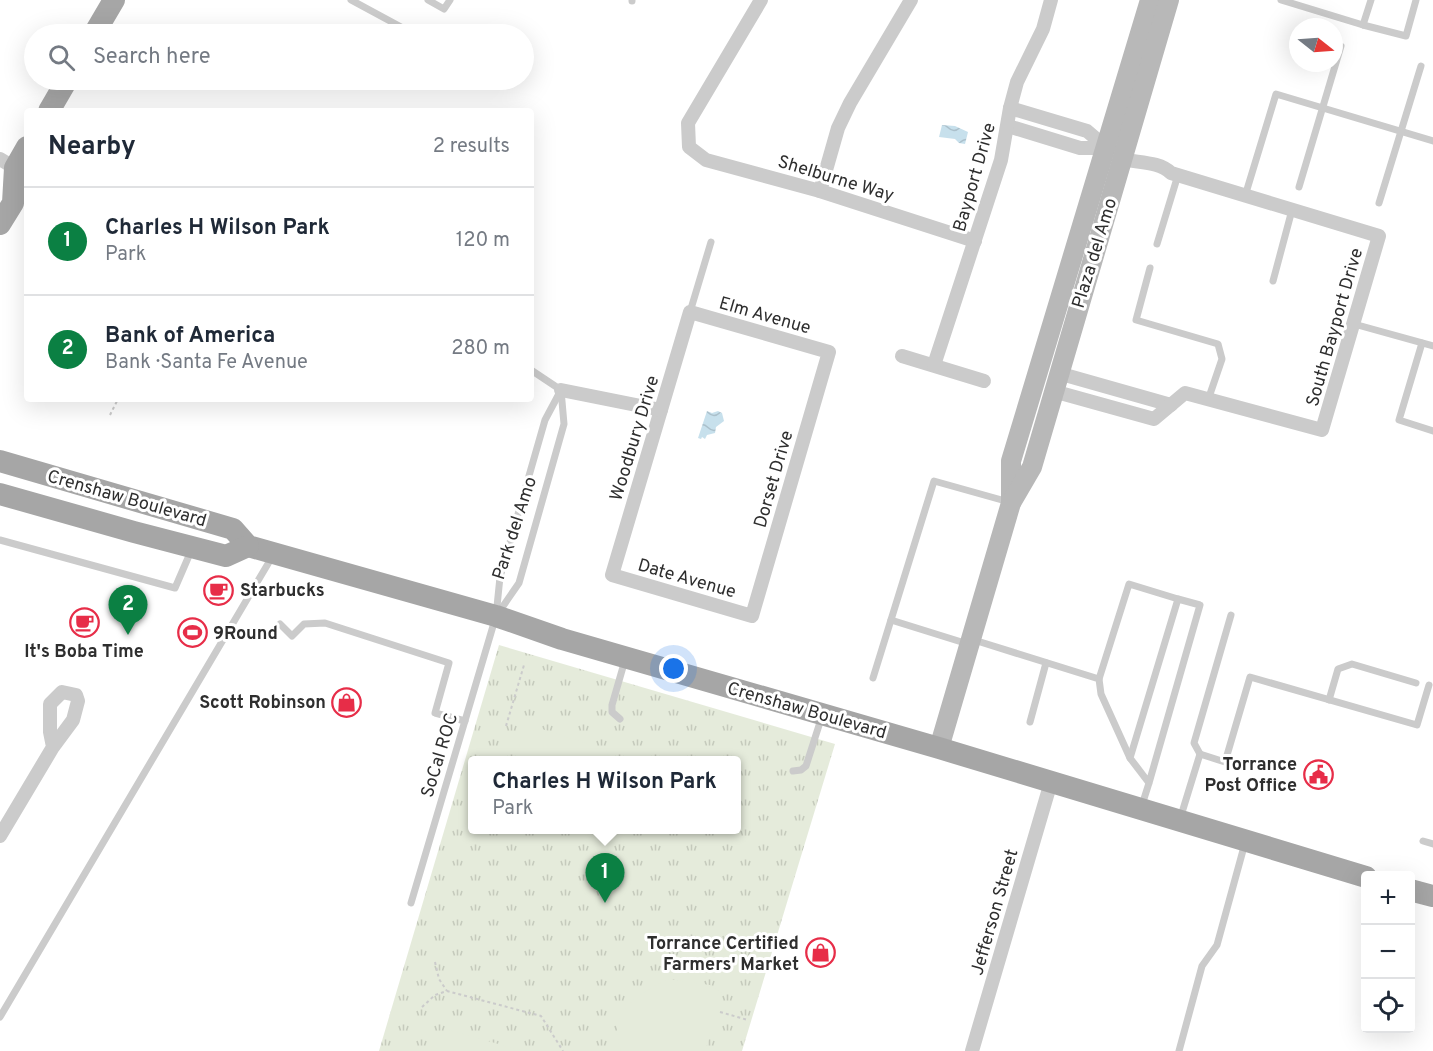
<!DOCTYPE html>
<html lang="en">
<head>
<meta charset="utf-8">
<style>
	body { margin:0; font-family:Overpass,sans-serif; background:#f2f2f3; color:#1f2937 }
	.controls { position:absolute; right:18px; bottom:18px; display:grid; overflow:hidden; border-radius:6px; box-shadow:0 6px 24px #0002 }
	.controls button { width:54px; height:54px; display:grid; place-items:center; padding:0; border:0; border-bottom:2px solid #e0e1e3; background:#fff; color:#1f2937; font:30px sans-serif }
	.compass { position:absolute; left:1289px; top:18px; width:54px; height:54px; border-radius:50%; background:#fff; box-shadow:0 6px 24px #0002; rotate:107deg }
	.you { position:absolute; left:674px; top:669px; width:21px; height:21px; margin:-15px; border:4px solid #fff; border-radius:50%; background:#1a73e8; box-shadow:0 0 0 9px #1a73e833 }
	.badge { display:grid; place-items:center; width:39px; height:39px; border-radius:50%; background:#0b8043; color:#fff; font-size:20px; font-weight:700 }
	.pin { position:absolute; translate:-50% -50px; filter:drop-shadow(0 2px 3px #0008) }
	.pin::after { content:''; position:absolute; top:32px; width:21px; height:18px; background:inherit; clip-path:polygon(0 0,100% 0,50% 100%) }
	.popup { position:absolute; left:468px; top:756px; width:273px; height:78px; box-sizing:border-box; display:grid; place-content:center; border-radius:6px; background:#fff; filter:drop-shadow(0 2px 4px #0005); font-size:20px; white-space:nowrap; color:#747a83 }
	.popup b { font-size:22px; color:#1f2937 }
	.popup::after { content:''; position:absolute; left:50%; top:100%; margin-left:-12px; border:12px solid transparent; border-top-color:#fff }
	.list { margin:0; padding:0; list-style:none }
	h2 { display:flex; justify-content:space-between; align-items:center; height:78px; margin:0; padding:0 24px; font-size:26px }
	h2 small { font-size:20px; font-weight:400; color:#747a83 }
	.list li { display:grid; grid-template-columns:39px 1fr auto; gap:18px; align-items:center; box-sizing:border-box; height:108px; padding:0 24px; border-top:2px solid #e0e1e3 }
	.list b { display:block; font-size:22px; white-space:nowrap }
	.list p { margin:0; font-size:20px; white-space:nowrap; color:#747a83 }
	.list em { font-size:20px; font-style:normal; color:#747a83 }
	.icon { flex:none; width:33px; height:33px; fill:none; stroke:currentColor; stroke-width:2; stroke-linecap:round; stroke-linejoin:round }
	.map { position:relative; flex:none; width:1433px; height:1051px; overflow:hidden }
	.search { position:absolute; background:#fff; box-shadow:0 6px 24px #0002; left:24px; top:24px; width:510px; height:66px; display:flex; align-items:center; gap:15px; box-sizing:border-box; padding:0 21px; border-radius:33px; color:#747a83; font-size:22px }
	.panel { position:absolute; background:#fff; box-shadow:0 6px 24px #0002; left:24px; top:108px; width:510px; height:294px; border-radius:6px }
	.map>svg:first-child { display:block }
	.park { fill:url(#park-tufts); fill-rule:evenodd }
	.pitch { fill:#e5ebdb }
	.water { fill:url(#water-waves) }
	.lines { fill:none; stroke-linecap:round; stroke-linejoin:round }
	.path { stroke:#cbcbcb; stroke-width:2; stroke-dasharray:3 3; stroke-linecap:butt }
	.service { stroke:#cbcbcb; stroke-width:7 }
	.minor { stroke:#cbcbcb; stroke-width:14 }
	.secondary { stroke:#b8b8b8; stroke-width:20 }
	.primary { stroke:#a6a6a6; stroke-width:22 }
	.labels { text-anchor:middle; stroke-width:6; stroke-linejoin:round; paint-order:stroke }
	.street-label { font-size:18px; fill:#2e2e2e; stroke:#fff }
	.poi-label { font-size:18px; font-weight:bold; fill:#2e2e2e; stroke:#fff; text-anchor:end }
</style>
</head>
<body>
<div class="map">
<svg width="1433" height="1051" viewBox="0 0 1433 1051">
	<defs>
		<pattern id="park-tufts" width="24" height="20" patternUnits="userSpaceOnUse" patternTransform="scale(1.5)"><rect width="24" height="20" fill="#e5ebdb"/><path d="M3 7l-1-3M5 7V3M7 7l1-3M15 17l-1-3M17 17v-4M19 17l1-3" fill="none" stroke="#c5cabc"/></pattern>
		<pattern id="water-waves" width="16" height="10" patternUnits="userSpaceOnUse" patternTransform="scale(1.5)"><rect width="16" height="10" fill="#c7e0ec"/><path d="M0 5q4-4 8 0t8 0" fill="none" stroke="#abc0cb"/></pattern>
	</defs>
	<rect width="100%" height="100%" fill="#fff"/>
	<!-- park -->
	<path class="park" d="M499,645L835,744L742,1051H379ZM473,760H737V830H473Z"/>
	<!-- pitch -->
	<g class="pitch">
		<path d="M539,728L606,750L610,760H516L520,743L525,733Z"/>
		<path d="M668,979L710,985L722,993L720,1006L705,1051H621C619,1043 615,1031 618,1022C626,1000 649,989 668,979Z"/>
		<path d="M449,1030L520,1050L522,1051H429L432,1041L439,1032Z"/>
	</g>
	<!-- water -->
	<g class="water">
		<path d="M942,125L955,126L968,132L965,144L959,143L955,139L939,137Z"/>
		<path d="M707,411L712,413L718,411L722,413L724,421L716,427L715,433L707,435L705,439L702,437L701,439L698,438Z"/>
	</g>
	<g class="lines">
		<!-- path -->
		<g class="path">
			<path d="M110,415L118,399"/>
			<path d="M506,726L524,665"/>
			<path d="M435,962L439,979L447,991"/>
			<path d="M422,1007L435,995L447,991L541,1016L563,1051"/>
			<path d="M720,1012L748,1020"/>
		</g>
		<!-- service -->
		<g class="service">
			<path d="M351,0L414,34"/>
			<path d="M428,0L444,9L450,0"/>
			<path d="M632,0V1"/>
			<path d="M1281,0L1363,25"/>
			<path d="M1371,0L1363,25L1406,36L1416,0"/>
			<path d="M1299,187L1341,46"/>
			<path d="M1245,196L1276,94L1433,141"/>
			<path d="M1379,203L1421,66"/>
			<path d="M1157,244L1178,175"/>
			<path d="M1150,268L1136,320L1218,344L1222,359L1208,400"/>
			<path d="M1273,281L1292,210"/>
			<path d="M690,312L711,242"/>
			<path d="M1354,324L1433,346"/>
			<path d="M1422,343L1399,420L1433,431"/>
			<path d="M531,370L561,390"/>
			<path d="M0,540L175,588L191,551"/>
			<path d="M499,612L519,583L564,424L561,390"/>
			<path d="M891,620L968,644"/>
			<path d="M280,624L292,636L304,624L325,623L449,663L435,713L465,721"/>
			<path d="M974,640L1099,679L1101,694L1130,758"/>
			<path d="M873,678L934,481L1009,502"/>
			<path d="M1099,679L1129,584L1178,599"/>
			<path d="M1329,700L1338,669L1352,664L1416,683"/>
			<path d="M620,719L612,712V705L625,660"/>
			<path d="M1030,722L1046,663"/>
			<path d="M1200,754L1194,743L1231,615"/>
			<path d="M793,771L801,770L806,766L821,719"/>
			<path d="M1142,805L1149,783L1200,605L1178,599L1130,758L1149,783"/>
			<path d="M1180,819L1200,754L1225,762L1250,677L1417,725L1429,685"/>
			<path d="M1423,841L1433,844"/>
			<path d="M411,903L496,616L500,577L545,420L561,390"/>
			<path d="M0,1017L272,557"/>
			<path d="M1179,1051L1202,966L1217,945L1245,843"/>
		</g>
		<!-- minor -->
		<g class="minor">
			<path d="M761,0L688,123L689,147L706,160L820,191L975,241"/>
			<path d="M1010,108L1087,131L1107,148"/>
			<path d="M1008,126L1080,148H1107"/>
			<path d="M0,159L15,168"/>
			<path d="M820,191L838,128L850,103L911,0"/>
			<path d="M690,312L829,352L752,616L612,575Z"/>
			<path d="M902,356L984,381"/>
			<path d="M934,365L1001,160L1010,108L1017,82L1043,29L1051,0"/>
			<path d="M1058,373L1171,405"/>
			<path d="M561,390L661,410"/>
			<path d="M1053,391L1154,419L1185,393L1322,430L1379,236L1171,173C1159,161 1137,163 1122,159"/>
			<path d="M0,836L53,747L73,720L78,701L76,695L62,692L50,704V732L53,747"/>
			<path d="M972,1051L1051,782"/>
		</g>
		<!-- secondary -->
		<g class="secondary">
			<path d="M1011,503V461L1150,0"/>
			<path d="M939,748L1011,503L1032,467L1169,0"/>
		</g>
		<!-- primary -->
		<g class="primary">
			<path d="M94,34L114,0"/>
			<path d="M49,111L67,80"/>
			<path d="M0,224L13,203L15,168L27,147"/>
			<path d="M0,461L233,529L248,546L496,616L562,639L939,748L1366,877"/>
			<path d="M0,494L134,532L226,556L248,546"/>
			<path d="M1410,890L1433,896"/>
		</g>
	</g>
	<!-- icons -->
	<defs>
		<symbol id="cafe-ring" viewBox="-11 -11 22 22"><circle r="9.5" fill="#fff" stroke="#e72d48" stroke-width="1.5"/><path d="M-5.5-4.5H6V0H3Q3 3.5 0 3.5H-2.5Q-5.5 3.5-5.5 0ZM3-3.2v2h1.7v-2ZM-6 4.5H4V6H-6Z" fill="#e72d48"/></symbol>
		<symbol id="stadium-ring" viewBox="-11 -11 22 22"><circle r="9.5" fill="#fff" stroke="#e72d48" stroke-width="1.5"/><path d="M0-5a6.5 5 0 1 0 0 10a6.5 5 0 1 0 0-10ZM-3.5-1.8h7v3.6h-7Z" fill="#e72d48"/></symbol>
		<symbol id="shop-ring" viewBox="-11 -11 22 22"><circle r="9.5" fill="#fff" stroke="#e72d48" stroke-width="1.5"/><path d="M-5-2.5h2.3a2.7 3.5 0 0 1 5.4 0H5L5.5 6h-11ZM-1.5-2.5h3a1.5 2.3 0 0 0-3 0Z" fill="#e72d48"/></symbol>
		<symbol id="civic-ring" viewBox="-11 -11 22 22"><circle r="9.5" fill="#fff" stroke="#e72d48" stroke-width="1.5"/><path d="M-.6-6.5H3V-4.5H.6V-3L4-1V1h2V6H-6V1h2V-1L-.6-3ZM-1.2 2.5V6h2.4V2.5Z" fill="#e72d48"/></symbol>
	</defs>
	<g fill-rule="evenodd">
		<use href="#cafe-ring" x="202" y="574" width="33" height="33"/>
		<use href="#cafe-ring" x="68" y="606" width="33" height="33"/>
		<use href="#stadium-ring" x="176" y="616" width="33" height="33"/>
		<use href="#shop-ring" x="330" y="686" width="33" height="33"/>
		<use href="#civic-ring" x="1302" y="758" width="33" height="33"/>
		<use href="#shop-ring" x="804" y="936" width="33" height="33"/>
	</g>
	<g class="labels">
		<!-- street labels -->
		<g class="street-label">
			<text transform="translate(974 177) rotate(-74)" y="6">Bayport Drive</text>
			<text transform="translate(836 178) rotate(17)" y="6">Shelburne Way</text>
			<text transform="translate(1094 253) rotate(-73)" y="6">Plaza del Amo</text>
			<text transform="translate(765 315) rotate(16)" y="6">Elm Avenue</text>
			<text transform="translate(1334 327) rotate(-74)" y="6">South Bayport Drive</text>
			<text transform="translate(634 438) rotate(-73)" y="6">Woodbury Drive</text>
			<text transform="translate(773 479) rotate(-74)" y="6">Dorset Drive</text>
			<text transform="translate(127 498) rotate(16)" y="6">Crenshaw Boulevard</text>
			<text transform="translate(514 528) rotate(-72)" y="6">Park del Amo</text>
			<text transform="translate(687 578) rotate(16)" y="6">Date Avenue</text>
			<text transform="translate(807 710) rotate(16)" y="6">Crenshaw Boulevard</text>
			<text transform="translate(439 755) rotate(-73)" y="6">SoCal ROC</text>
			<text transform="translate(994 912) rotate(-74)" y="6">Jefferson Street</text>
		</g>
		<!-- poi labels -->
		<g class="poi-label">
			<text x="240" y="596" text-anchor="start">Starbucks</text>
			<text x="213" y="639" text-anchor="start">9Round</text>
			<text x="84" y="657" text-anchor="middle">It's Boba Time</text>
			<text x="326" y="708">Scott Robinson</text>
			<text x="1297" y="770">Torrance<tspan x="1297" dy="21">Post Office</tspan></text>
			<text x="799" y="949">Torrance Certified<tspan x="799" dy="21">Farmers' Market</tspan></text>
		</g>
	</g>
</svg>
<div class="controls">
<button>+</button>
<button>−</button>
<button><svg class="icon" aria-label="locate" viewBox="0 0 24 24"><circle cx="12" cy="12" r="6"/><path d="M12 2v4M12 18v4M2 12h4M18 12h4"/></svg></button>
</div>
<svg class="compass" viewBox="-18 -18 36 36"><path d="M0-13l5 13h-10z" fill="#e53935"/><path d="M0 13l5-13h-10z" fill="#747a83"/></svg>
<div class="you"></div>
<div class="pin badge" style="left:605px;top:903px">1</div>
<div class="popup"><b>Charles H Wilson Park</b>Park</div>
<div class="pin badge" style="left:128px;top:635px">2</div>
<div class="search"><svg class="icon" aria-label="search" viewBox="0 0 24 24"><circle cx="10" cy="10" r="6"/><path d="M15 15l6 6"/></svg>Search here</div>
<section class="panel">
<h2>Nearby<small>2 results</small></h2>
<ul class="list">
<li><span class="badge">1</span><div><b>Charles H Wilson Park</b><p>Park</p></div><em>120 m</em></li>
<li><span class="badge">2</span><div><b>Bank of America</b><p>Bank · Santa Fe Avenue</p></div><em>280 m</em></li>
</ul>
</section>
</div>
</body>
</html>
